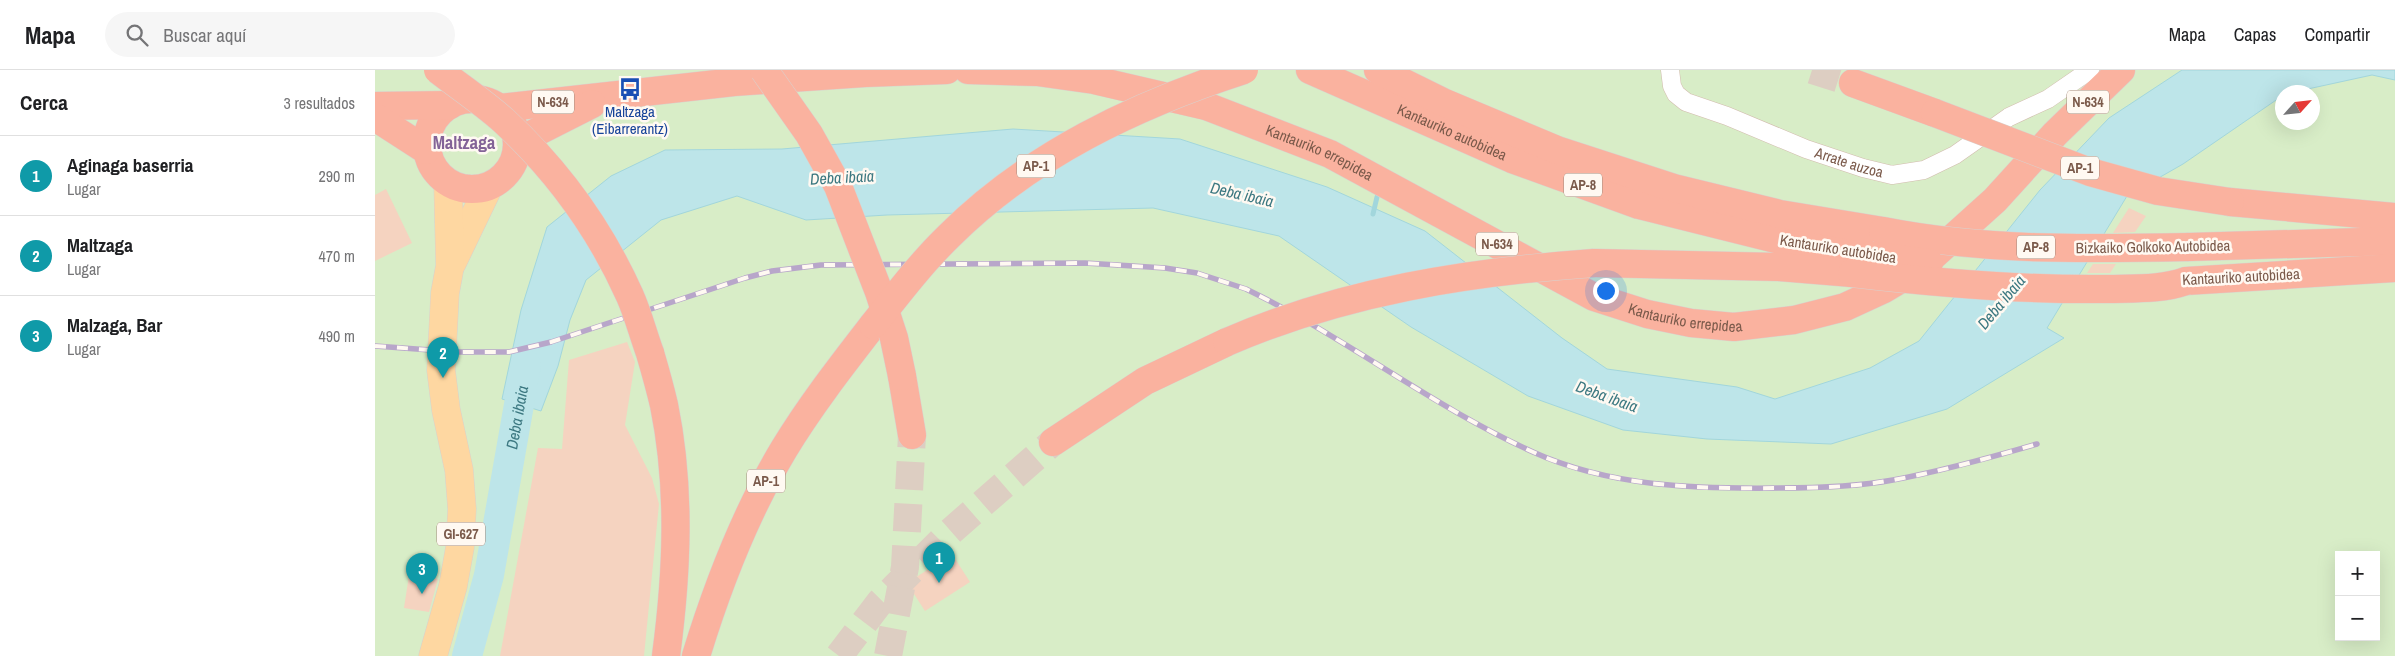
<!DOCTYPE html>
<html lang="es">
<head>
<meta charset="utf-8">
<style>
	body { margin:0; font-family:"Archivo Narrow",sans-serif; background:#f6f6f6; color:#202124 }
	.controls { position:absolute; right:15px; bottom:15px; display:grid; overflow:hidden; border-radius:0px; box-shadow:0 5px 20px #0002 }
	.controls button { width:45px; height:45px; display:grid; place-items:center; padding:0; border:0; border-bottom:1px solid #e0e0e0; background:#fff; color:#202124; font:25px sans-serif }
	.compass { position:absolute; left:1900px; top:15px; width:45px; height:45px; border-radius:50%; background:#fff; box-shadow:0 5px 20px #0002; rotate:63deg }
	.you { position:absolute; left:1230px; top:220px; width:18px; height:18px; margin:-12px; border:4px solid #fff; border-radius:50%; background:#1a73e8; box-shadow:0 0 0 8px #1a73e833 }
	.badge { display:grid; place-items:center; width:32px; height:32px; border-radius:50%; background:#1a73e8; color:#fff; font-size:16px; font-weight:700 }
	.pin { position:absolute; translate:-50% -41px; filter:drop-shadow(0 1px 2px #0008) }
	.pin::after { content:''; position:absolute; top:26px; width:18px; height:15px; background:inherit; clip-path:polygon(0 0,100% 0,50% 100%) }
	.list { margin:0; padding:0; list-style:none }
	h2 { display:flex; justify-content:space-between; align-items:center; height:65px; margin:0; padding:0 20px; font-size:21px }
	h2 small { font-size:16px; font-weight:400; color:#757577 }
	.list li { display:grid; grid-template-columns:32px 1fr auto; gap:15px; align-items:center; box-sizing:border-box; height:80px; padding:0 20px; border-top:1px solid #e0e0e0 }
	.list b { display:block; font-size:19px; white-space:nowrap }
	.list p { margin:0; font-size:16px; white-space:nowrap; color:#757577 }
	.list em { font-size:16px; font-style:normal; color:#757577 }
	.icon { flex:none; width:28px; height:28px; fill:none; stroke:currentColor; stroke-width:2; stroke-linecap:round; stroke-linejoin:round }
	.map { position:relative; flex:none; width:2020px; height:586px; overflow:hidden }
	header { display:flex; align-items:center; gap:30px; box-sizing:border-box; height:70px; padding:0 25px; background:#fff; border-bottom:1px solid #e0e0e0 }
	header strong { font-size:24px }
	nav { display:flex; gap:28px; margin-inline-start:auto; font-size:18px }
	.search { width:350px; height:45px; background:#f6f6f6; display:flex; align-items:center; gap:12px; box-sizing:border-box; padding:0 18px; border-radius:28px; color:#757577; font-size:19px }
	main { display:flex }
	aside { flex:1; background:#fff }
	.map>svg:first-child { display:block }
	.green { fill:#d8edc7; fill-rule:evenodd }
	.water { fill:#bde5e9; stroke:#a2d6dc }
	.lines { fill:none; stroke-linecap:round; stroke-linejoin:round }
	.stream { stroke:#a2d6dc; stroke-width:5 }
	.river { stroke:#bde5e9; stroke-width:30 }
	.building { fill:#f5d3c0 }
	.highway-tunnel { stroke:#ddcec2; stroke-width:28; stroke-dasharray:28 14; stroke-linecap:butt }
	.street-casing { stroke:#d2bcae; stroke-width:19 }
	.primary-casing { stroke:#dad1cd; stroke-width:29 }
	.highway-casing { stroke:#dad1cd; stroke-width:29 }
	.street { stroke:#fff; stroke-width:18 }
	.primary { stroke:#fed7a1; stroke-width:28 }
	.highway { stroke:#fab29f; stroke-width:28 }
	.rail-casing { stroke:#b8a6ca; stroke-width:5.5 }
	.rail { stroke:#fff9f2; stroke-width:4; stroke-dasharray:11; stroke-linecap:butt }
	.highway-bridge-casing { stroke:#dad1cd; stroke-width:29; stroke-linecap:butt }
	.highway-bridge { stroke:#fab29f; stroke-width:28 }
	.labels { text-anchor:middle; stroke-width:5; stroke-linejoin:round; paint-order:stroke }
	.shield { fill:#fff9f2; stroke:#a38a7d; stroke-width:1 }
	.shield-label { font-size:14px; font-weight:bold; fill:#7b5a4b }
	.transit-label { font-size:15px; fill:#164399; stroke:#fff9f2 }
	.street-label { font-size:15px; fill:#7b5a4b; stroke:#fff9f2 }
	.water-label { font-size:16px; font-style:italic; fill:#3c7881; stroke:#fff9f2 }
	.quarter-label { font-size:18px; font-weight:bold; fill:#836397; stroke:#fff9f2 }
</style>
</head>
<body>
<header>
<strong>Mapa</strong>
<div class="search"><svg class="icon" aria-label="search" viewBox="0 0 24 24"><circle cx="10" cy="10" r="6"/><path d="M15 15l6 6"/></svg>Buscar aquí</div>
<nav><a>Mapa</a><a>Capas</a><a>Compartir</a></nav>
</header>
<main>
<aside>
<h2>Cerca<small>3 resultados</small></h2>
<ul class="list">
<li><span class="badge" style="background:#0f9aa8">1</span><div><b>Aginaga baserria</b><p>Lugar</p></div><em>290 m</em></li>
<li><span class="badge" style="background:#0f9aa8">2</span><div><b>Maltzaga</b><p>Lugar</p></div><em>470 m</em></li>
<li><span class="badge" style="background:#0f9aa8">3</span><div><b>Malzaga, Bar</b><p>Lugar</p></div><em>490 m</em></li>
</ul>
</aside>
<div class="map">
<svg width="2020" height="586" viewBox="0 0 2020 586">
	<rect width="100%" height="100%" fill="#fef5ea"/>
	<!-- green -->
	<path class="green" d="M0,0H2020V586H0ZM1908,22H1938V52H1908ZM1964,485H2001V567H1964Z"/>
	<!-- water -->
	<path class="water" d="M1807,0H2020V10L1997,5L1919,22H1908L1907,26L1808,94L1752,126L1672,258L1689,268L1572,339L1456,374L1332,369L1248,360L1153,326L1036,257L904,166L778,138L512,145L431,150L362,126L286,150L211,210L195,250L183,296L166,341L127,329L146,240L172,157L236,106L290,80L407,79L638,59L805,69L952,117L1050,161L1187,268L1232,299L1362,317L1400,329L1495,298L1544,271L1665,120L1734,48Z"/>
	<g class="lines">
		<!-- stream -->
		<path class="stream" d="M998,144L1002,127"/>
		<!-- river -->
		<path class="river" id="s1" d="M92,586L114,505L151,295"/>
	</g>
	<!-- building -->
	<g class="building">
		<path d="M11,119L37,173L0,191V125Z"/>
		<path d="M1754,138L1771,146L1760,162L1738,163Z"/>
		<path d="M1718,194H1741L1735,203H1712Z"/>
		<path d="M252,272L260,292L250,355L277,408L284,434L269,586H125L163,378L187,379L194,290Z"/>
		<path d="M577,484L595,512L550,541L532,513Z"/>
		<path d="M34,505L63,509L54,542L29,538Z"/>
	</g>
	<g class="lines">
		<!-- highway-tunnel -->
		<g class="highway-tunnel">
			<path d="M1437,0L1478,13"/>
			<path d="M464,586L505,532L575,462L678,372"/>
			<path d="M513,586L530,497L537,365"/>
		</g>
		<defs>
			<g id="street">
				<path id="s2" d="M1295,0L1297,16L1301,24L1311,32L1352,46L1431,79L1488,98L1517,105L1549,100L1580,85L1634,47L1673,29L1715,0"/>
			</g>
			<g id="primary">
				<path d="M77,193L114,116"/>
				<path d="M58,586L78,516L85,477L87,439L84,400L71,340L66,300L70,223L75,196L73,113"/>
			</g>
			<g id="highway">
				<path id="s3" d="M593,0L662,2L719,10L831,36L955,84L1219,227L1272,244L1316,253L1359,257L1419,250L1470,237L1509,219L1534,204L1559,185L1620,130L1680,64L1746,0"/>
				<path id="s4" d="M935,0L1137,89L1264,135L1409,171L1496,185"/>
				<path d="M1003,0L1070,33L1182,80L1299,118L1405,144L1508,161"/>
				<path d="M1478,13L1560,43"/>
				<circle cx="97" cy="74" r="45"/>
				<path d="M0,36L75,35"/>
				<path d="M125,38L359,12L490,3L572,0"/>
				<path d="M0,47L51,80"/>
				<path d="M142,72L217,34"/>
				<path d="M1855,132L2020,147"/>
				<path d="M1814,177L2020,171"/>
				<path d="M1219,193L1404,197L1477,203"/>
				<path d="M1811,211L2020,198"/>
				<path d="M275,283C280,300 285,318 289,335C306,418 302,503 291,586"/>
				<path d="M527,306L537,365"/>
				<path d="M678,372L770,311L852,272"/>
				<path d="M321,586C343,514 370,444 409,379C435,336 467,295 498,255"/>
			</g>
		</defs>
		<!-- street casing -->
		<use href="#street" class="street-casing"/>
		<!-- primary casing -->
		<use href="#primary" class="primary-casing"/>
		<!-- highway casing -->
		<use href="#highway" class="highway-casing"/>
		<!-- street -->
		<use href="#street" class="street"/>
		<!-- primary -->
		<use href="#primary" class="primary"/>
		<!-- highway -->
		<use href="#highway" class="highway"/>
		<defs>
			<path id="rail" d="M0,276L83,282H134L176,272L370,208L397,201L446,195L710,193L790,198L822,203L871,219C970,267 1058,337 1158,382C1235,417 1321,419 1404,418C1442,418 1480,417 1518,410C1567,401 1614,388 1662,374"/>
		</defs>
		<!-- rail casing -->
		<use href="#rail" class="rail-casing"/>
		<!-- rail -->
		<use href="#rail" class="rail"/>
		<defs>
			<g id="highway-bridge">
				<path d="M63,0C85,17 109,33 129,51C183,101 225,159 255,226C263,244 268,264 275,283"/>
				<path d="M389,0L434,64L463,116L504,222L519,268L527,306"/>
				<path d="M1560,43L1715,102L1783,121L1855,132"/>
				<path d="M1508,161C1609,181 1712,179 1814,177"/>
				<path d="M1496,185L1554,193"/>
				<path d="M1477,203C1561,213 1647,220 1732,219C1759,218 1785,220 1811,211"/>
				<path d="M498,255C522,225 546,193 574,166C655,85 761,35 869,0"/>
				<path d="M852,272C970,221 1093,202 1219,193"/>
			</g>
		</defs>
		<!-- highway-bridge casing -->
		<use href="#highway-bridge" class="highway-bridge-casing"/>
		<!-- highway-bridge -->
		<use href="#highway-bridge" class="highway-bridge"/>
	</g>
	<!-- icons -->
	<defs>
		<symbol id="bus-bare" viewBox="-9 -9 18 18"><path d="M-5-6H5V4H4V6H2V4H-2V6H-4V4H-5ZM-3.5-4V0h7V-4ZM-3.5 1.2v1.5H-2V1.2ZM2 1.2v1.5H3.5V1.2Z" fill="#1a4fb4" stroke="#fff9f2" stroke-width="2.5" paint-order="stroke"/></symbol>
	</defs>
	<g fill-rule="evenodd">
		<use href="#bus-bare" x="239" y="3" width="32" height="32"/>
	</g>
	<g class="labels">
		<!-- shield labels -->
		<g class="shield">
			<rect x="157" y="20.5" width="42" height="23" rx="4"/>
			<rect x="1692" y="20.5" width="42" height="23" rx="4"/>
			<rect x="642" y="84.5" width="38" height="23" rx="4"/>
			<rect x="1686" y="86.5" width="38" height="23" rx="4"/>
			<rect x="1189" y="103.5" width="38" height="23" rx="4"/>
			<rect x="1101" y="162.5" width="42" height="23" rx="4"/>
			<rect x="1642" y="165.5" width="38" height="23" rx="4"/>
			<rect x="372" y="399.5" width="38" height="23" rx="4"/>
			<rect x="62" y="452.5" width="48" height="23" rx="4"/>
		</g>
		<g class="shield-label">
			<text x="178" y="37">N-634</text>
			<text x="1713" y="37">N-634</text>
			<text x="661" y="101">AP-1</text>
			<text x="1705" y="103">AP-1</text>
			<text x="1208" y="120">AP-8</text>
			<text x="1122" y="179">N-634</text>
			<text x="1661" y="182">AP-8</text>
			<text x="391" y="416">AP-1</text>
			<text x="86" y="469">GI-627</text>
		</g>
		<!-- transit labels -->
		<g class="transit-label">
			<text x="255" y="47">Maltzaga<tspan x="255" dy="17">(Eibarrerantz)</tspan></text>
		</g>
		<!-- street labels -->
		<g class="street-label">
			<text dy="5" stroke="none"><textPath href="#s4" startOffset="155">Kantauriko autobidea</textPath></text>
			<text dy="5" stroke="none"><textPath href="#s3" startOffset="364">Kantauriko errepidea</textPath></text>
			<text dy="5" stroke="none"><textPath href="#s2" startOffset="212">Arrate auzoa</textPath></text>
			<text transform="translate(1778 177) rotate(-1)" y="5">Bizkaiko Golkoko Autobidea</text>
			<text transform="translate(1463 179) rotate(9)" y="5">Kantauriko autobidea</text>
			<text transform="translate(1866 207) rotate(-3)" y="5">Kantauriko autobidea</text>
			<text dy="5" stroke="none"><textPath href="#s3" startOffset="769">Kantauriko errepidea</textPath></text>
		</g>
		<!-- water labels -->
		<g class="water-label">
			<text transform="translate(467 107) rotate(-3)" y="6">Deba ibaia</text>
			<text transform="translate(867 124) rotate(13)" y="6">Deba ibaia</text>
			<text transform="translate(1626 232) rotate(-50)" y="6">Deba ibaia</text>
			<text transform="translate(1232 326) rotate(20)" y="6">Deba ibaia</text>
			<text dy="6" stroke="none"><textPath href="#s1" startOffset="244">Deba ibaia</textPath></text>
		</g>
		<!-- quarter labels -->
		<g class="quarter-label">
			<text x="89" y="79">Maltzaga</text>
		</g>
	</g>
</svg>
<div class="controls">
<button>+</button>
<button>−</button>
</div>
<svg class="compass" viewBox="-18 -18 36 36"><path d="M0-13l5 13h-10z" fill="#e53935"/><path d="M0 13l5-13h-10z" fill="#757577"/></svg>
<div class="you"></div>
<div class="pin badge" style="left:564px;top:513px;background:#0f9aa8">1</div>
<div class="pin badge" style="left:68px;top:308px;background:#0f9aa8">2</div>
<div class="pin badge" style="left:47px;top:524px;background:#0f9aa8">3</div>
</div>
</main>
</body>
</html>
